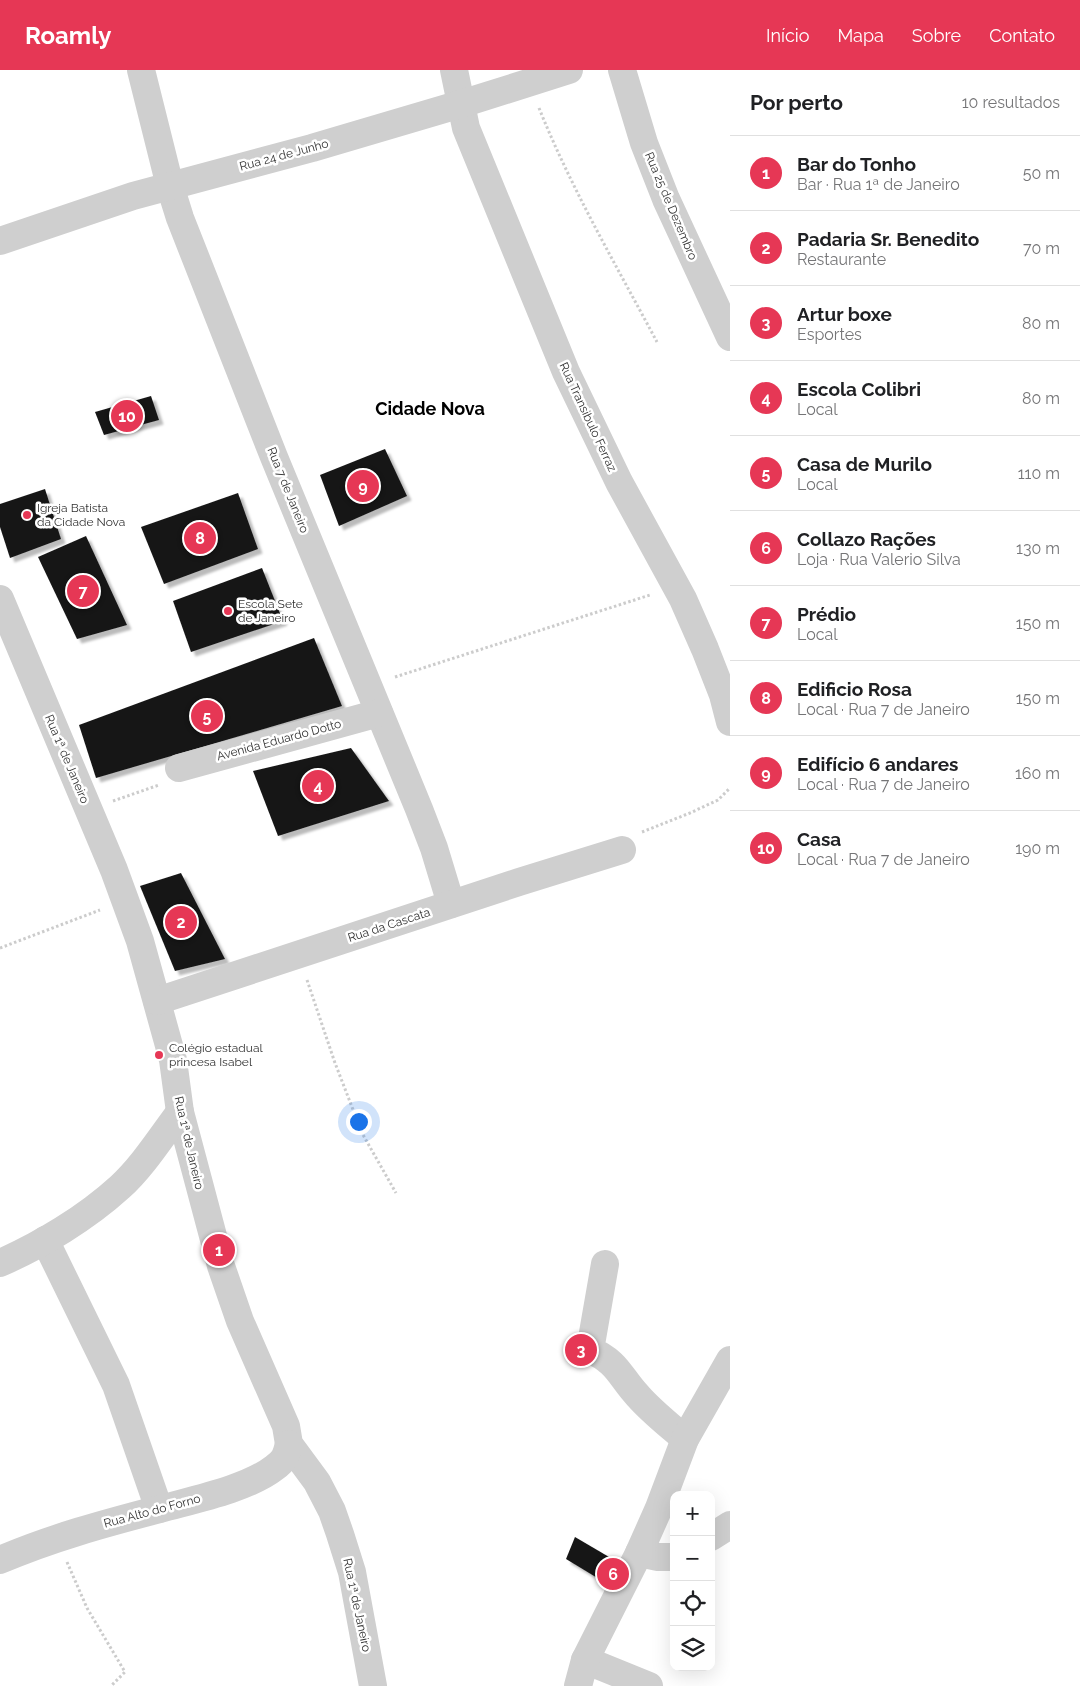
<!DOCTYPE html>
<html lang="pt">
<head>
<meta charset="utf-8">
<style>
	body { margin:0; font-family:Raleway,sans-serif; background:#f2f2f2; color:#202124 }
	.controls { position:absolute; right:15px; bottom:15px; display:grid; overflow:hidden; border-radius:10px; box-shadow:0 5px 20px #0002 }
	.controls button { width:45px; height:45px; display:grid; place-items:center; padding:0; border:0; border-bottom:1px solid #e0e0e0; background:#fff; color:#202124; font:25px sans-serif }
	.you { position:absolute; left:358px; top:1051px; width:18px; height:18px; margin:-12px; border:4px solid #fff; border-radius:50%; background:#1a73e8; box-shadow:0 0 0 8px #1a73e833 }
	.badge { display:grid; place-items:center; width:32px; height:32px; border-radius:50%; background:#e63755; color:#fff; font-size:16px; font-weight:700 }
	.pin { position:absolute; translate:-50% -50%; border:2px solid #fff; box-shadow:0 1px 5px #0006 }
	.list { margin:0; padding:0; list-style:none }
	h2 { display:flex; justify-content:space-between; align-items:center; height:65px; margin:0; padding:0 20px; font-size:21px }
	h2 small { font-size:16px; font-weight:400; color:#757577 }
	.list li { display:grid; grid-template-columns:32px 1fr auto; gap:15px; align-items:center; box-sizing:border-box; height:75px; padding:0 20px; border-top:1px solid #e0e0e0 }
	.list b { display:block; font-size:19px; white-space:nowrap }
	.list p { margin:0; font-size:16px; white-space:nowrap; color:#757577 }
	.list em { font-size:16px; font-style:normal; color:#757577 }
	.icon { flex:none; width:28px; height:28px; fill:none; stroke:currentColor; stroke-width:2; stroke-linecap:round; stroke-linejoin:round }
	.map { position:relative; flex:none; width:730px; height:1616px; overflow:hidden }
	header { display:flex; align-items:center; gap:30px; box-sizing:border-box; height:70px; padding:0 25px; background:#e63755; color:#fff }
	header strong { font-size:24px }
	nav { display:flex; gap:28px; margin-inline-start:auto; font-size:18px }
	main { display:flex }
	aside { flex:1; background:#fff }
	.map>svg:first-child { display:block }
	.building { fill:#191919; filter:url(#shadow) }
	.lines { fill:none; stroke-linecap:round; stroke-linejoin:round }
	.path { stroke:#ccc; stroke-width:3; stroke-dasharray:2.5 2.5; stroke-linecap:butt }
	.minor { stroke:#cfcfcf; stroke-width:28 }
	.poi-dot { fill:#e63755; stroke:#fff; stroke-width:2 }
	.labels { text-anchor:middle; stroke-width:5; stroke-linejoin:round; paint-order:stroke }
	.street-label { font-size:12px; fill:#323232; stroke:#fff }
	.poi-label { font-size:12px; fill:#323232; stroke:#fff; text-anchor:start }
	.district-label { font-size:18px; font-weight:bold; fill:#000; stroke:#fff }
</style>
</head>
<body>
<header>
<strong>Roamly</strong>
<nav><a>Início</a><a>Mapa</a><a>Sobre</a><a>Contato</a></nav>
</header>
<main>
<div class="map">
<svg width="730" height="1616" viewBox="0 0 730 1616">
	<defs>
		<filter id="shadow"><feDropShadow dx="4.5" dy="4.5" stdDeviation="1" flood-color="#0004"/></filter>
	</defs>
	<rect width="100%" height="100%" fill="#fff"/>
	<!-- building -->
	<g class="building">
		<path d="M151,326L159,350L104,365L95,342Z"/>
		<path d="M385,379L407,426L339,456L320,405Z"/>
		<path d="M45,419L61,469L10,488L0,457V434Z"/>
		<path d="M238,423L258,479L164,514L141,457Z"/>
		<path d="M86,466L127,555L77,569L38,487Z"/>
		<path d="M262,498L283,551L191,582L173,531Z"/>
		<path d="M314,568L342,636L96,708L79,655Z"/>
		<path d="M351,678L389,731L278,766L253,701Z"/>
		<path d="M181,803L225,889L175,901L140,816Z"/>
		<path d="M575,1467L621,1494L609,1515L566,1489Z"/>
	</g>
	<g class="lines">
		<!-- path -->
		<g class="path">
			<path d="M539,38C571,118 616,195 657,272"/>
			<path d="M395,607L650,525"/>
			<path d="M113,731L159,715"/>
			<path d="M642,762L690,743L718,730L730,718"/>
			<path d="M0,878L100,840"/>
			<path d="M307,910L335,993L362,1063L396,1123"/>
			<path d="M67,1492L87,1538L125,1602L111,1616"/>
		</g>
		<!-- minor -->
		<g class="minor">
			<path d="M141,0L170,116L180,148L274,387L419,739L434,778L451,834"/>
			<path d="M454,0L466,58L566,302L619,412L683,529L705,579L723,625L730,652"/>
			<path d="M622,0L644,73L666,129L730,267"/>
			<path d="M0,171L133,126L312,78L461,34L569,0"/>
			<path d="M0,529L114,800L140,871L173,990L180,1042L221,1196L240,1251L286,1356L289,1374L317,1412L332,1441L340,1464L352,1502L373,1616"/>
			<path d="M179,698L379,643"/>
			<path d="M157,931L519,812L622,780"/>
			<path d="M45,1170L116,1315L159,1439"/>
			<path d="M0,1193C41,1175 86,1148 120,1117C143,1096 161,1067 180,1042"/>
			<path d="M605,1194L590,1280C618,1292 620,1307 638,1326C652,1342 669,1355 685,1369"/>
			<path d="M711,1467L730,1455"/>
			<path d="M639,1483L658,1487H674"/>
			<path d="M0,1490C51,1468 106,1453 160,1439C192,1430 247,1419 274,1398C285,1390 286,1386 289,1374"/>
			<path d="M585,1590L649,1616"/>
			<path d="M578,1616L585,1590L639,1483L659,1438L685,1369L730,1290"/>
		</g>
	</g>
	<!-- markers -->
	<g class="poi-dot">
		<circle cx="27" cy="445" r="5"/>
		<circle cx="228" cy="541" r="5"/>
		<circle cx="159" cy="985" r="5"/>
	</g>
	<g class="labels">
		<!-- street labels -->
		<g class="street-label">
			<text transform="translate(284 85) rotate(-15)" y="4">Rua 24 de Junho</text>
			<text transform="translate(671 136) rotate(67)" y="4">Rua 25 de Dezembro</text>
			<text transform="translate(588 347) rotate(65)" y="4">Rua Transibulo Ferraz</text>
			<text transform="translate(288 420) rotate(68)" y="4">Rua 7 de Janeiro</text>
			<text transform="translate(279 670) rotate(-15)" y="4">Avenida Eduardo Dotto</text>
			<text transform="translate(67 689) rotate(67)" y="4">Rua 1ª de Janeiro</text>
			<text transform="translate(389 855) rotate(-18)" y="4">Rua da Cascata</text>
			<text transform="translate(189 1073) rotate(77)" y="4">Rua 1ª de Janeiro</text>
			<text transform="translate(152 1441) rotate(-15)" y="4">Rua Alto do Forno</text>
			<text transform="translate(357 1535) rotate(78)" y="4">Rua 1ª de Janeiro</text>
		</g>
		<!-- poi labels -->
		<g class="poi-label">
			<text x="37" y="442">Igreja Batista<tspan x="37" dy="14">da Cidade Nova</tspan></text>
			<text x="238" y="538">Escola Sete<tspan x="238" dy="14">de Janeiro</tspan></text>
			<text x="169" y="982">Colégio estadual<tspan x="169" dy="14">princesa Isabel</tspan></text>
		</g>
		<!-- district labels -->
		<g class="district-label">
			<text x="430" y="345">Cidade Nova</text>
		</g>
	</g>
</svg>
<div class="controls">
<button>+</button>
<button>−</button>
<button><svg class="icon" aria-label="locate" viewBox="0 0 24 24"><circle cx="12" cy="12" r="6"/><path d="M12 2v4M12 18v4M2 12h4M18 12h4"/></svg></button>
<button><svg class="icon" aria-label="layers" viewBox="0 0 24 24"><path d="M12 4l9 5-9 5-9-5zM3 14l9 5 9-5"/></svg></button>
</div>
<div class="you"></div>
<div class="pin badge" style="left:219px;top:1180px">1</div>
<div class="pin badge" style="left:181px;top:852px">2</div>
<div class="pin badge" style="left:581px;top:1280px">3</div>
<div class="pin badge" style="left:318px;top:716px">4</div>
<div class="pin badge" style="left:207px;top:646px">5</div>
<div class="pin badge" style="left:613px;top:1504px">6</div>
<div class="pin badge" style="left:83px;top:521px">7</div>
<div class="pin badge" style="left:200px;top:468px">8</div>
<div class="pin badge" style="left:363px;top:416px">9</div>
<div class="pin badge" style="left:127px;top:346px">10</div>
</div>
<aside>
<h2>Por perto<small>10 resultados</small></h2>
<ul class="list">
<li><span class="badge">1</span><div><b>Bar do Tonho</b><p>Bar · Rua 1ª de Janeiro</p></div><em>50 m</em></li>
<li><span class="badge">2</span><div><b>Padaria Sr. Benedito</b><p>Restaurante</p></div><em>70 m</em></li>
<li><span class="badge">3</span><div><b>Artur boxe</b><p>Esportes</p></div><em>80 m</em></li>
<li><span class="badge">4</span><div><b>Escola Colibri</b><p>Local</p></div><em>80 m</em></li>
<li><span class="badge">5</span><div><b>Casa de Murilo</b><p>Local</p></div><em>110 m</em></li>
<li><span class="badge">6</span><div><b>Collazo Rações</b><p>Loja · Rua Valerio Silva</p></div><em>130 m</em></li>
<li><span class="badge">7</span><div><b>Prédio</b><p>Local</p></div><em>150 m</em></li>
<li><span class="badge">8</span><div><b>Edificio Rosa</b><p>Local · Rua 7 de Janeiro</p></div><em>150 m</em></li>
<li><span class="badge">9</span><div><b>Edifício 6 andares</b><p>Local · Rua 7 de Janeiro</p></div><em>160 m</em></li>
<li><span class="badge">10</span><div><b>Casa</b><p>Local · Rua 7 de Janeiro</p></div><em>190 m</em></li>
</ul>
</aside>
</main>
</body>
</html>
